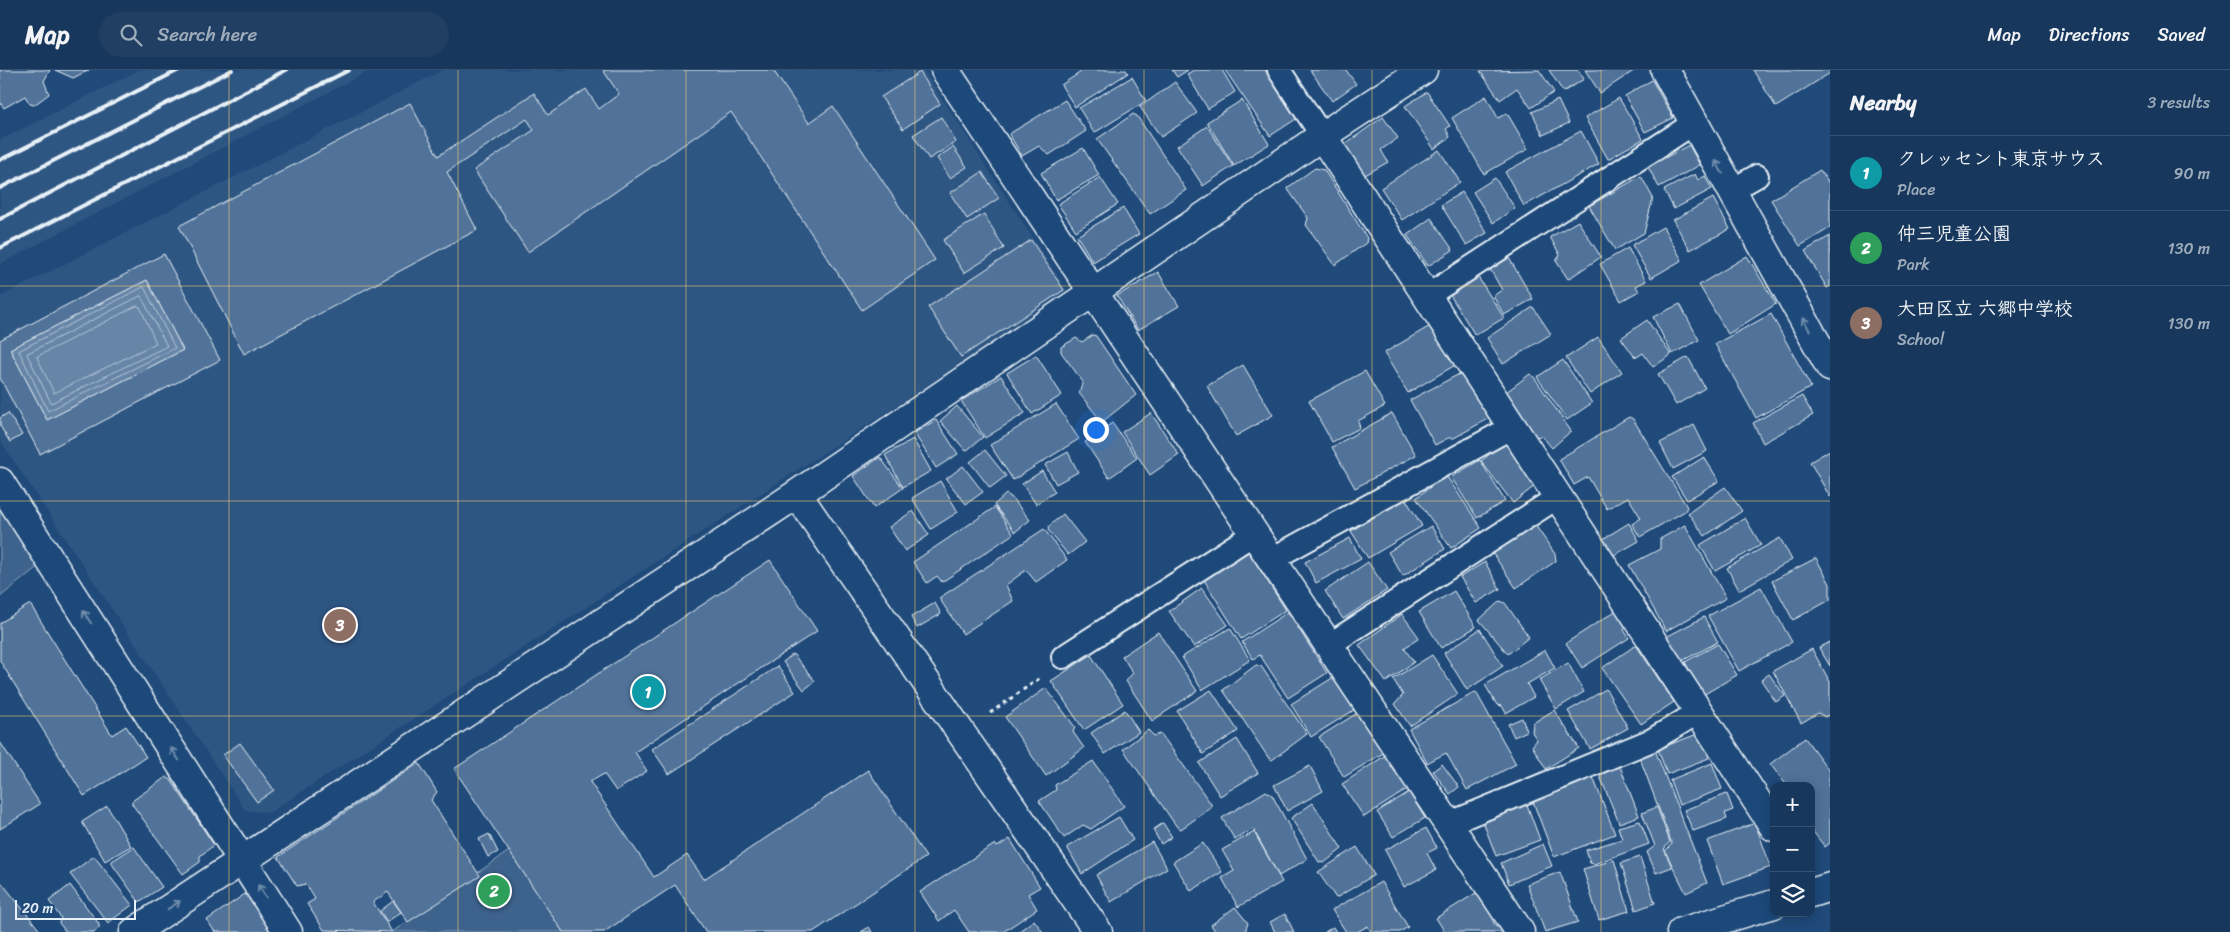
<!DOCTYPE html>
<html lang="en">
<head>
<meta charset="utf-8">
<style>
	body { margin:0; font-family:Sriracha,"Klee One",sans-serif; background:#203f62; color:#f1f3f6 }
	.controls { position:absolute; right:15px; bottom:15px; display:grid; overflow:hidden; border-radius:10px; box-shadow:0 2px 12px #0003 }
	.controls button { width:45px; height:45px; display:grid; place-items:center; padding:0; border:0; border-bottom:1px solid #365272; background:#17385c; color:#f1f3f6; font:25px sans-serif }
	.scale { position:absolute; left:15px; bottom:12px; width:121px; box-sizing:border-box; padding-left:5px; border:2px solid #e8f1f8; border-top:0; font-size:14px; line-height:18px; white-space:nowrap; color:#e8f1f8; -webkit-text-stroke:4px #1f4a7a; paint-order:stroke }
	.you { position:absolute; left:1095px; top:359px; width:18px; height:18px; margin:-12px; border:4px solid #fff; border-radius:50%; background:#1a73e8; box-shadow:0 0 0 8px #1a73e833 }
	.badge { display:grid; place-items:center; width:32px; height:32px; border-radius:50%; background:#95b2f1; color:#fff; font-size:16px; font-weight:700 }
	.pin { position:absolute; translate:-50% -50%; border:2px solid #fff; box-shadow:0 1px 5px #0006 }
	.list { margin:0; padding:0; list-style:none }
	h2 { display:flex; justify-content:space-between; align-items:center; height:65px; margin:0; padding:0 20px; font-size:21px }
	h2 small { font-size:16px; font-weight:400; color:#9eacbb }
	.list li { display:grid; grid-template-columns:32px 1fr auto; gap:15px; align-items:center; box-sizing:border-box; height:75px; padding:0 20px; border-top:1px solid #365272 }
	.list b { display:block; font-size:19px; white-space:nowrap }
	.list p { margin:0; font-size:16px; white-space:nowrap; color:#9eacbb }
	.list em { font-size:16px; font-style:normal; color:#9eacbb }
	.icon { flex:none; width:28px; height:28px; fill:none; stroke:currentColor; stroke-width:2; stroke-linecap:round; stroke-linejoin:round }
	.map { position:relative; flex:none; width:1830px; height:862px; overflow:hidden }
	header { display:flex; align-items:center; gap:30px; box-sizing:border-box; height:70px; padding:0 25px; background:#17385c; border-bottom:1px solid #365272 }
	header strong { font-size:24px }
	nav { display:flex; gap:28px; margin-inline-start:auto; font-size:18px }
	.search { width:350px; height:45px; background:#203f62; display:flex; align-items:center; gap:12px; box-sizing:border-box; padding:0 18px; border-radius:28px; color:#9eacbb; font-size:19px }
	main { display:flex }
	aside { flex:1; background:#17385c }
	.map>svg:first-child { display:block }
	.built { fill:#2e5683 }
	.green { fill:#3c628c; stroke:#92aac2 }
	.water { fill:#6685a7; stroke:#9ab0c7 }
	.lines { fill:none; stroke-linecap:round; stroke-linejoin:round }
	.shore { stroke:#b4c6d8; stroke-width:1 }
	.building { fill:#517399; stroke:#e8f1f8; fill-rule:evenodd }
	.service-casing { stroke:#e8f1f8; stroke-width:26 }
	.minor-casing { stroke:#e8f1f8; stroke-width:31 }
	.tertiary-casing { stroke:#e8f1f8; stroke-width:31 }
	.path { stroke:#e8f1f8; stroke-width:3; stroke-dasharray:4 4; stroke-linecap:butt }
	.service { stroke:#1f4a7a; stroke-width:22 }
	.minor { stroke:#1f4a7a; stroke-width:28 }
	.tertiary { stroke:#1f4a7a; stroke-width:28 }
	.rail { stroke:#e8f1f8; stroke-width:4 }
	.oneway { stroke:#6f8dac }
	.grid { fill:none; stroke:#ffd166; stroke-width:1; stroke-opacity:0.55 }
</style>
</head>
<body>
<header>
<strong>Map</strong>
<div class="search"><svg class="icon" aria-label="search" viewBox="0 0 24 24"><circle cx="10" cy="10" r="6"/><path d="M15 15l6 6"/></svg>Search here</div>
<nav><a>Map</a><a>Directions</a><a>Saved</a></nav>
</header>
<main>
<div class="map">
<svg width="1830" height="862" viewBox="0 0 1830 862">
	<rect width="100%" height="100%" fill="#1f4a7a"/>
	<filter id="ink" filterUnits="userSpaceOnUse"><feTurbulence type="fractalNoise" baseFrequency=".02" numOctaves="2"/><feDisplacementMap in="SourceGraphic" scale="10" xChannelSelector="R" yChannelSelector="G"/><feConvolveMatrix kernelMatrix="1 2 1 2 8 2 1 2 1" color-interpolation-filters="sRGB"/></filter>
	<g filter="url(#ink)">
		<!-- built -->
		<g class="built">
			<path d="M139,0H371L0,194V70Z"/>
			<path d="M443,0H924L1069,224L269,743L245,740L0,370V227Z"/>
		</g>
		<!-- green -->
		<g class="green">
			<path d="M0,425L41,494L0,527Z"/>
			<path d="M509,781L564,862H392Z"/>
		</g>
		<!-- water -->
		<path class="water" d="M147,210L183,280L47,350L10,279Z"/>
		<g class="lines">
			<!-- shore -->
			<g class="shore">
				<path d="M144,217L175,278L48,341L19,281Z"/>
				<path d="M141,226L167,276L51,333L27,284Z"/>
				<path d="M137,236L140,237L156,273L54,323L37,287Z"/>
			</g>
		</g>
		<!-- building -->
		<g class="building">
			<path d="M0,0H50L44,11L49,24L34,35L30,34L25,26L4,38L0,32Z"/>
			<path d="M55,0H89L73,8Z"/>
			<path d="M603,0H773L809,53L833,36L935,190L862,240L731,42L528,182L474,100L534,60L527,49L447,102L477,160L244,284L179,156L410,33L438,86L534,23L548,45L586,19L599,39L619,24Z"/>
			<path d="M1084,0H1126L1128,3L1075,37L1061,15Z"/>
			<path d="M1172,0H1188L1177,7Z"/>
			<path d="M1194,0H1222L1235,22L1208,39L1187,4Z"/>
			<path d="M1225,0H1265L1296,46V49L1270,66Z"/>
			<path d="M1310,0H1346L1356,14L1332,31Z"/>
			<path d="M1539,0L1554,22L1531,38L1517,18L1500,30L1480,1Z"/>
			<path d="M1549,0H1578L1584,9L1563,22Z"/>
			<path d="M1585,0H1635L1600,23Z"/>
			<path d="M1753,0H1830V3L1776,37Z"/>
			<path d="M920,2L940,34L903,59L881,27Z"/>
			<path d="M1132,7L1146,31L1094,63L1079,38Z"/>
			<path d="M1652,10L1673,48L1645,62L1625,26Z"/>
			<path d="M1175,12L1197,43L1161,67L1140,37Z"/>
			<path d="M1427,22L1450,56L1446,59L1450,67L1434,79L1405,36Z"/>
			<path d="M1486,26L1498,48L1507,43L1528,79L1484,104L1452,48Z"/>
			<path d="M1619,28L1643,69L1608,89L1585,48Z"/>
			<path d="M1065,30L1086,61L1049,85L1039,76L1022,86L1009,64Z"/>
			<path d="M1242,30L1269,74L1234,96L1207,52Z"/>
			<path d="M1558,30L1569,53L1543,65L1532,42Z"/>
			<path d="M1133,44L1137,46L1186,120L1150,144L1097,69Z"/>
			<path d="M941,47L956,72L929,89L913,65Z"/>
			<path d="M1383,47L1398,68L1381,80L1388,92L1358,109L1338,79Z"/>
			<path d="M1207,56L1233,96L1203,116L1177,76Z"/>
			<path d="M1581,61L1599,94L1524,136L1505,102Z"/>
			<path d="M1689,75L1700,95L1659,117L1648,97Z"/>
			<path d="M953,77L967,97L950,108L937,88Z"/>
			<path d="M1083,78L1099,105L1056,130L1041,103Z"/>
			<path d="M1439,80L1460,112L1402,150L1381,118Z"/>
			<path d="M1315,98L1324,100L1367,168L1366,173L1335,195L1306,155L1308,148L1287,118Z"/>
			<path d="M1820,100L1830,115V158L1800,176L1771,130Z"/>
			<path d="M982,102L999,128L967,149L950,123Z"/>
			<path d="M1695,104L1698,110L1705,106L1712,119L1674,139L1664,120Z"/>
			<path d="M1641,106L1653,128L1644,163L1615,180L1589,136Z"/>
			<path d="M1100,107L1118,134L1076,161L1058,134Z"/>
			<path d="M1495,108L1515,138L1493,153L1473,122Z"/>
			<path d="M1462,122L1487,163L1466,175L1441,135Z"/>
			<path d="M1713,128L1730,159L1690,180L1673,150Z"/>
			<path d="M1123,138L1139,164L1093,192L1077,166Z"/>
			<path d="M984,144L1004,178L964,203L943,170Z"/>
			<path d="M1431,148L1453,180L1428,196L1407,165Z"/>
			<path d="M1578,151L1601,187L1568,209L1556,191L1560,185L1550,167Z"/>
			<path d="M1663,157L1682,190L1651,208L1632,175Z"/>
			<path d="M1830,166V216L1827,218L1805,181Z"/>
			<path d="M1031,170L1064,220L961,287L928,237Z"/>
			<path d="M1628,178L1646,211L1636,216L1639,221L1621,231L1600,194Z"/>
			<path d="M164,184L220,290L40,384L0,308V270ZM147,210L183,280L47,350L10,279Z"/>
			<path d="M1747,186L1776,234L1728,264L1699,215Z"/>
			<path d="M1509,188L1533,229L1504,245L1493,226L1502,220L1490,199Z"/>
			<path d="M1158,202L1179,236L1138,260L1117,226Z"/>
			<path d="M1478,207L1504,248L1475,265L1450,225Z"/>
			<path d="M1680,234L1699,270L1672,284L1653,247Z"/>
			<path d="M1533,237L1551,264L1503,294L1487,268Z"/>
			<path d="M1771,244L1811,317L1756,348L1715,274Z"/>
			<path d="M1647,250L1671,285L1653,297L1643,283L1637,287L1634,286L1621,268Z"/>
			<path d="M1430,256L1438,269L1443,270L1457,294L1408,323L1384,283Z"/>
			<path d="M1093,265L1096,266L1136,325L1102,352L1079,323L1083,312L1061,282V277L1076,268L1082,272Z"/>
			<path d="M1598,267L1622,302L1590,324L1566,288Z"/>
			<path d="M1036,285L1062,325L1032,344L1007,303Z"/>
			<path d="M1688,287L1705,318L1676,335L1658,304Z"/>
			<path d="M1563,290L1592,333L1567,350L1537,307Z"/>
			<path d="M1243,295L1273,345L1236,366L1207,316Z"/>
			<path d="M1365,301L1385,336L1358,351L1360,358L1332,372L1309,331Z"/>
			<path d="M1465,301L1491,347L1454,368H1448L1435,375L1410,330Z"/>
			<path d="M1530,304L1534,307L1571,361L1552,378L1542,366L1534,367L1505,323Z"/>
			<path d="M1001,306L1025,343L985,368L961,331Z"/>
			<path d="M1802,326L1813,345L1763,373L1753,353Z"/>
			<path d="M1056,334L1079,369L1013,410L990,375Z"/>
			<path d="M957,336L983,367L966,381L940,351Z"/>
			<path d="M8,343L22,365L10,372L0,356V348Z"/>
			<path d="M1151,343L1179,385L1150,405L1122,362Z"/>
			<path d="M1392,343L1416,385L1355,418L1332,377Z"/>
			<path d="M1629,347L1633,349L1687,437L1685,441L1640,467L1632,454L1641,448L1628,427L1607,439L1588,407L1574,415L1559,389Z"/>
			<path d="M936,350L958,384L936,398L914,363Z"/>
			<path d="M1112,353L1137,388L1109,408L1085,372Z"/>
			<path d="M1694,355L1707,381L1673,399L1660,373Z"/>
			<path d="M913,369L931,401L903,417L885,385Z"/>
			<path d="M1505,372H1508L1536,415L1513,433L1481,391Z"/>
			<path d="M985,380L1006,406L990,418L970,392Z"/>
			<path d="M1830,380V427L1810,392Z"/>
			<path d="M1068,382L1078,402L1056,414L1045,395Z"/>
			<path d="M880,387L903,418L874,438L853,406Z"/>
			<path d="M1704,387L1719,411L1687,430L1672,407Z"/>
			<path d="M1480,390L1505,431L1477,448L1451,407Z"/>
			<path d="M963,396L983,422L966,434L946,409Z"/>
			<path d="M1042,401L1055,422L1036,434L1022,414Z"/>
			<path d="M1443,407L1448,408L1481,458L1451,478L1416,428Z"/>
			<path d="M940,411L958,442L931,459L912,428Z"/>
			<path d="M1725,417L1742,441L1705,466L1688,443Z"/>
			<path d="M1006,424L1011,427L1030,450L1015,462L994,435Z"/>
			<path d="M1405,428L1422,456L1368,488L1351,461Z"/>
			<path d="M995,437L1013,464L942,512L937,506L927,513L913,492Z"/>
			<path d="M913,441L929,465L905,481L889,457Z"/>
			<path d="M1063,444L1085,472L1068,485L1048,460L1049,456Z"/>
			<path d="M1745,448L1761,475L1715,501L1700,475Z"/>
			<path d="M1533,452L1555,484L1556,491L1516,518L1491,481Z"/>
			<path d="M1629,453L1639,471L1611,487L1601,470Z"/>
			<path d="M1685,455L1726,528L1666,561L1629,495L1660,479V469Z"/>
			<path d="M1431,456L1445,479L1403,506L1388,482Z"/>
			<path d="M1044,459L1067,490L1036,512L1026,500L1006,515L1013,531L963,564L939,528Z"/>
			<path d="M1350,468L1361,489L1316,513L1305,492Z"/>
			<path d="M1780,468L1792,490L1739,520L1727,498Z"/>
			<path d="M1248,481L1286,540L1241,569L1204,510Z"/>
			<path d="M1816,488L1830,514V530L1793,550L1772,511Z"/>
			<path d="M770,490L817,561L635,682L647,701L616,721L604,704L590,712L654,807L687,785L704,809L868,700L926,787L813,862H706L675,815L604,862H563L454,699Z"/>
			<path d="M1368,492L1387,520L1343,549L1325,521Z"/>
			<path d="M1485,492L1500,519L1476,533L1460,507Z"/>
			<path d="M1761,517L1792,572L1739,601L1708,546Z"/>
			<path d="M1202,518L1228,555L1194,577L1169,541Z"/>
			<path d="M1454,521L1476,557L1441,578L1419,542Z"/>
			<path d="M1500,531L1505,533L1529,567L1508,584L1479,550Z"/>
			<path d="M935,533L941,544L917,558L911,547Z"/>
			<path d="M30,534L112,665L126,656L146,687L84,726L0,591V553Z"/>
			<path d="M1617,540L1627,556L1624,560L1629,568L1582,598L1566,573Z"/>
			<path d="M1288,542L1327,603L1288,628L1260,585L1253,589L1242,572Z"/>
			<path d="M1402,544L1418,566V569L1404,578L1414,592L1386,612L1359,575Z"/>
			<path d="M1704,547L1718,572L1680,592L1666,567Z"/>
			<path d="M1230,558L1250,590L1202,620L1182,587Z"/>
			<path d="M1480,559L1503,596L1467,620L1444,583Z"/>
			<path d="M1158,562L1197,621L1152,651L1126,611L1133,603L1122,586Z"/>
			<path d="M1830,572V596L1819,578Z"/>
			<path d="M1718,574L1737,605L1703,625L1685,592Z"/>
			<path d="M1636,575L1674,632L1641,654L1602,598Z"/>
			<path d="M1812,579L1830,612V644L1825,647L1818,643L1801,653L1773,601Z"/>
			<path d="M1545,580L1555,598L1527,614L1534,627L1506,643L1502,636L1497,635L1485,615Z"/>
			<path d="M793,584L815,611L804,620L783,592Z"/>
			<path d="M1091,585L1123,634L1084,660L1051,611Z"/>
			<path d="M1432,585L1458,624L1410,656L1395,634L1403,625L1393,609Z"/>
			<path d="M1568,593L1584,622L1556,639L1539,610Z"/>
			<path d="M1256,595L1261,596L1307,664L1272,690L1268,687L1223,620Z"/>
			<path d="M778,596L795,622L669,704L652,679Z"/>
			<path d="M1769,604L1785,626L1776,632L1761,610Z"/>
			<path d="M1334,607L1354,640L1311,667L1291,634Z"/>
			<path d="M1046,618L1075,657L1073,662L1084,678L1046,706L1005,647Z"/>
			<path d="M1606,619L1628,658L1590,679L1568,641Z"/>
			<path d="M1211,620L1238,661L1203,684L1177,641Z"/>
			<path d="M1476,622L1516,694L1467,720L1446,683L1427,693L1409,659Z"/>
			<path d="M1125,640L1139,662L1105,684L1091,663Z"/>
			<path d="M1554,640L1579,678L1546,699L1532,676L1537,670L1532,662L1533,653Z"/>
			<path d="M1359,642L1385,682L1344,707L1319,667Z"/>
			<path d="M1522,648L1527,661L1514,667L1508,654Z"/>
			<path d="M1148,660L1154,666L1161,664L1211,734V738L1181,759L1177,757L1123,679Z"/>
			<path d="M1700,663L1709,688L1667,704L1658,679Z"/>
			<path d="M1805,668L1830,702L1828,716L1830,718V773L1825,777L1811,759V716H1784L1785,713L1770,694Z"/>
			<path d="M1237,669L1258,703L1220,726L1199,693Z"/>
			<path d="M0,672L40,734L0,759Z"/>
			<path d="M240,673L274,720L257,732L223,685Z"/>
			<path d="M1655,680L1707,813L1686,823L1665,781L1672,774L1638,683Z"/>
			<path d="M1386,685L1408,719L1364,747L1342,714Z"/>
			<path d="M1093,691L1124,736L1091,759L1083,755L1064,768L1039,731L1056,720L1055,715Z"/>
			<path d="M419,693L437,722L431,730L480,806L408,852L388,822L373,832L392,862L324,860L307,834L315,829L306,814L297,816L278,787Z"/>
			<path d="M1712,693L1722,719L1679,735L1670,710Z"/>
			<path d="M1442,694L1459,717L1450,724L1433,701Z"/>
			<path d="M1310,696L1323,721L1287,741L1274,715Z"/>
			<path d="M1620,696L1639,746L1619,753L1599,704Z"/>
			<path d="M166,707L171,710L214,775L200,786V792L183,804L132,734V731Z"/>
			<path d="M1593,707L1615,764L1554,787L1532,729Z"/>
			<path d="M1266,721L1272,725L1307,789L1279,806L1253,759L1235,770L1222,748Z"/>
			<path d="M1409,722L1425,748L1393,767L1377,742Z"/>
			<path d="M1727,724L1733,740L1725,743L1727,749L1693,761L1684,740Z"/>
			<path d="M1526,732L1540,770L1496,786L1482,749Z"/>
			<path d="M1313,733L1342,779L1324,793L1319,792L1291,748Z"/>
			<path d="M107,736L131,776L105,791L82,752Z"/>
			<path d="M1657,737L1670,772L1664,779L1672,797L1656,803L1647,782L1655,776L1642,743Z"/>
			<path d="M1119,747L1133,770L1082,804L1067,777Z"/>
			<path d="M1640,751L1649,774L1594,794L1590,793L1586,780L1622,769L1618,757Z"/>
			<path d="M1163,753L1172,767L1161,774L1153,760Z"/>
			<path d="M1755,753L1771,797L1723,814L1707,771Z"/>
			<path d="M1426,758L1437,778L1427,783L1436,800L1404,817L1385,780Z"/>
			<path d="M1254,762L1282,812L1238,837L1222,808L1234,801L1222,780Z"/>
			<path d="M489,764L498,782L488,787L479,769Z"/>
			<path d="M1010,769L1040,817L1028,824L1037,839L1003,862H969L954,840L939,851L920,822L995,774L997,777Z"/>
			<path d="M1152,772L1167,798L1111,832L1096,805Z"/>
			<path d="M1203,773L1222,802L1191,821L1173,792Z"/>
			<path d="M1543,774L1552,796L1509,814L1501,793Z"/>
			<path d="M134,777L162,817L139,832L112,794V791Z"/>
			<path d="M1357,777L1374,805L1336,828L1318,802Z"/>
			<path d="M94,786L132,835L108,853L70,804Z"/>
			<path d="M1640,787L1655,833L1636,840L1621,793Z"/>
			<path d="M1614,790L1629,841L1599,850L1583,799Z"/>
			<path d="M1560,802L1578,852L1545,862L1527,814Z"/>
			<path d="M0,812L2,813L41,862H0Z"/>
			<path d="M1381,812L1408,857L1400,862H1371L1368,856L1357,862H1346L1332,840Z"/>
			<path d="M70,815L99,854V858L94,862H66L59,853L61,848L49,831Z"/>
			<path d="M1479,821L1494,845L1493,852L1497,857H1504L1507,862H1445L1436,848Z"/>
			<path d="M245,824L249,826L271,862H215L207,850Z"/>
			<path d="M393,831L401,842L387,852L380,841Z"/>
			<path d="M1235,837L1248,853L1245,862H1216L1211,855Z"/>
			<path d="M1285,844L1294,862H1275L1270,852Z"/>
			<path d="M1034,850L1043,862H1018Z"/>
			<path d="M869,857L872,862H861Z"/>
			<path d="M1333,857L1336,862H1325Z"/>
		</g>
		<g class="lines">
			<defs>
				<g id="service">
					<path d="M1279,0L1322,66"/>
					<path d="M1732,120L1757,106"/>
					<path d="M1427,226L1694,53"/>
					<path d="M1272,489L1512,357"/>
					<path d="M1329,575L1558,427"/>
					<path d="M1063,587L1255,463"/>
					<path d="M1448,754L1652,670L1699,642"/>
				</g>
				<g id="minor">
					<path d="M945,0L1520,862"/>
					<path d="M1665,0L1830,297"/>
					<path d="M1322,66L1774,757"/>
					<path d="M0,412L288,862"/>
					<path d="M797,424L1098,862"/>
					<path d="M134,862L797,424L1322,66L1423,0"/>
				</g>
				<g id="tertiary">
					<path d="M1811,823L1830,817"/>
					<path d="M1681,862L1774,834"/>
				</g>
			</defs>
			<!-- service casing -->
			<use href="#service" class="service-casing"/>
			<!-- minor casing -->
			<use href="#minor" class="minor-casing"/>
			<!-- tertiary casing -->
			<use href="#tertiary" class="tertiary-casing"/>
			<!-- path -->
			<path class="path" d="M990,643L1040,608"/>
			<!-- service -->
			<use href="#service" class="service"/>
			<!-- minor -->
			<use href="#minor" class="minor"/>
			<!-- tertiary -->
			<use href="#tertiary" class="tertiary"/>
			<!-- rail -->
			<g class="rail">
				<path d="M0,90L179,0"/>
				<path d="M0,118L232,0"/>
				<path d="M0,149L286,0"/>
				<path d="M0,178L349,0"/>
			</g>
		</g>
		<!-- one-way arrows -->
		<defs><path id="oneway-shaft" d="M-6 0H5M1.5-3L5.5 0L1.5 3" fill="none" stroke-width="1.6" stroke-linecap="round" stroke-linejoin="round" transform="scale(1.25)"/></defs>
		<g class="oneway">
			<use href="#oneway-shaft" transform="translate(1719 97) rotate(-119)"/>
			<use href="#oneway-shaft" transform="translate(1806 254) rotate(-119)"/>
			<use href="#oneway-shaft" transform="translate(87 547) rotate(-123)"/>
			<use href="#oneway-shaft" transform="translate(175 684) rotate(-123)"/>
			<use href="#oneway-shaft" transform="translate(262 821) rotate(-123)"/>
			<use href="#oneway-shaft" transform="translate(174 835) rotate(-33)"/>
		</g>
	</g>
	<!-- grid -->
	<path class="grid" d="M229,0V862M458,0V862M686,0V862M915,0V862M1144,0V862M1372,0V862M1601,0V862M0,216H1830M0,431H1830M0,646H1830"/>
</svg>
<div class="controls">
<button>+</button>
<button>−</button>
<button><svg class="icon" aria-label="layers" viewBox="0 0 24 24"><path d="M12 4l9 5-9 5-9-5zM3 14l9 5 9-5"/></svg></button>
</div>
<div class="scale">20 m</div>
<div class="you"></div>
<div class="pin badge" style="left:648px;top:622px;background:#0f9aa8">1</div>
<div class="pin badge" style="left:494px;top:821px;background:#2e9e5b">2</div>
<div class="pin badge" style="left:340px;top:555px;background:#8d6e63">3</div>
</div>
<aside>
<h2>Nearby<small>3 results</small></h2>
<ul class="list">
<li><span class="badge" style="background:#0f9aa8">1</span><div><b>クレッセント東京サウス</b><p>Place</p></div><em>90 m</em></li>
<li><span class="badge" style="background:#2e9e5b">2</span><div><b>仲三児童公園</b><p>Park</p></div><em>130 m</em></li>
<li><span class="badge" style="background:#8d6e63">3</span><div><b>大田区立 六郷中学校</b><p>School</p></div><em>130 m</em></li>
</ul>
</aside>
</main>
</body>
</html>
